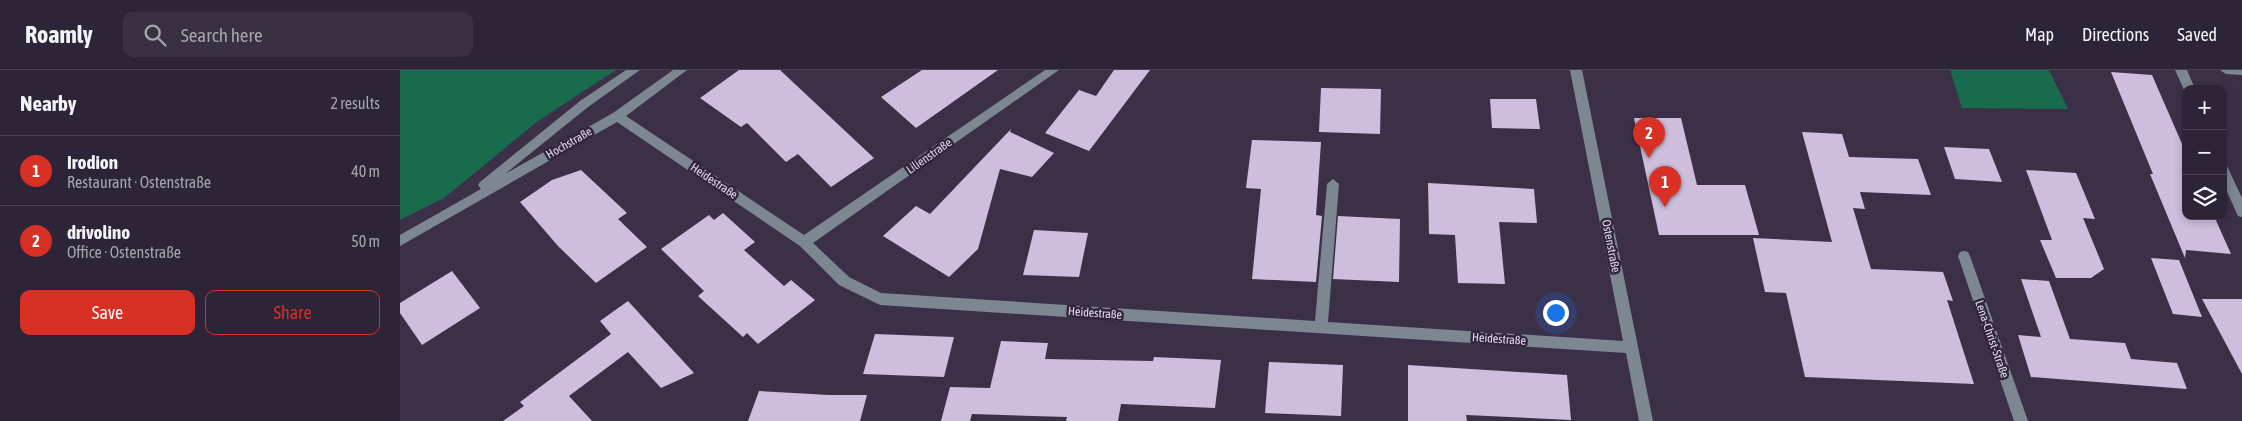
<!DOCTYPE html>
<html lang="en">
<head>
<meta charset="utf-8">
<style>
	body { margin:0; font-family:"Asap Condensed",sans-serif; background:#393042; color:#f1f3f6 }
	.controls { position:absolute; right:15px; top:15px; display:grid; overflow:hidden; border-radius:10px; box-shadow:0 2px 8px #0003 }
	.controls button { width:45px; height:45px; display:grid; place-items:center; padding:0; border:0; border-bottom:1px solid #484152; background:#2d2437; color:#f1f3f6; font:25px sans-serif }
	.you { position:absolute; left:1155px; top:242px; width:18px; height:18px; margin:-12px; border:4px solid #fff; border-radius:50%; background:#1a73e8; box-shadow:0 0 0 8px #1a73e833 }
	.badge { display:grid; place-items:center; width:32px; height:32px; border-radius:50%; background:#d93025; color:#fff; font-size:16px; font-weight:700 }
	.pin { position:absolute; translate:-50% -41px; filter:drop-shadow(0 1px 2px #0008) }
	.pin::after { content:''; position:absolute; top:26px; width:18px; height:15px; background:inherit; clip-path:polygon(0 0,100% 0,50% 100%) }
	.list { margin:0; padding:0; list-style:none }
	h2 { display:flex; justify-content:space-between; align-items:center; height:65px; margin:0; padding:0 20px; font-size:21px }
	h2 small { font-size:16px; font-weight:400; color:#a7a4ad }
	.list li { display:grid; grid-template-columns:32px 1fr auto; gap:15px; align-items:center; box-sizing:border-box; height:70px; padding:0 20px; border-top:1px solid #484152 }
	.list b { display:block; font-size:19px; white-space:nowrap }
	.list p { margin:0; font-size:16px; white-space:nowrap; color:#a7a4ad }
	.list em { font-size:16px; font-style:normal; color:#a7a4ad }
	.actions { display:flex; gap:10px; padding:15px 20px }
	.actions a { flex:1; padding:11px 0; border:1px solid #d93025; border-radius:10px; text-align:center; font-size:18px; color:#d93025 }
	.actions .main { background:#d93025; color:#fff }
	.icon { flex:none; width:28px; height:28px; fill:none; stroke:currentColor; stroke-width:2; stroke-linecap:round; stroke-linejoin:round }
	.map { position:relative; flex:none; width:1842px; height:351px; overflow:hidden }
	header { display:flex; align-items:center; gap:30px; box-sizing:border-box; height:70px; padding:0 25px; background:#2d2437; border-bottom:1px solid #484152 }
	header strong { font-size:24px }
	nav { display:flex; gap:28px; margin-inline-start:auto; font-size:18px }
	.search { width:350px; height:45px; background:#393042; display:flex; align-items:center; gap:12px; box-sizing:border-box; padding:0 18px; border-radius:10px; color:#a7a4ad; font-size:19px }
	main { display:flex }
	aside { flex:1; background:#2d2437 }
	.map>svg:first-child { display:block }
	.green { fill:#196b4e }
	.building { fill:#ccbedc }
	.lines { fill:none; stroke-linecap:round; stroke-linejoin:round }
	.minor { fill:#7c8792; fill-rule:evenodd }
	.labels { text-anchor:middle; stroke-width:5; stroke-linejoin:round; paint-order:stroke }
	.street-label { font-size:12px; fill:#e0d9e9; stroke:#32263e }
</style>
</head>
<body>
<header>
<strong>Roamly</strong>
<div class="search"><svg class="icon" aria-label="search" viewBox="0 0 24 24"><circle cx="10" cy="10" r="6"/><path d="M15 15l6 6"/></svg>Search here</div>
<nav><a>Map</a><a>Directions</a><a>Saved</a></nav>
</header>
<main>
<aside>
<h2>Nearby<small>2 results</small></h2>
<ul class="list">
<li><span class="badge">1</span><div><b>Irodion</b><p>Restaurant · Ostenstraße</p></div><em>40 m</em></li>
<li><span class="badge">2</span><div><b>drivolino</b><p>Office · Ostenstraße</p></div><em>50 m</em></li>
</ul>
<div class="actions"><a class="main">Save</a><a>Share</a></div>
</aside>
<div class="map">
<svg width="1842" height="351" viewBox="0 0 1842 351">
	<rect width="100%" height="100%" fill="#3c3049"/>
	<!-- green -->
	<g class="green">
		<path d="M0,0H216L138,51L44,128L0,150Z"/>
		<path d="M1550,0H1649L1668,39L1562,38Z"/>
	</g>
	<!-- building -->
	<g class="building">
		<path d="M339,0H380L474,88L431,117L398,84L386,92L347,53L341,57L300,28Z"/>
		<path d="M522,0H598L516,58L481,27Z"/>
		<path d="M714,0H750L689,81L645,63L679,20L696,26Z"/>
		<path d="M1711,2L1752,5L1786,83V146H1814L1831,184L1786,180L1785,188L1750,104H1753Z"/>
		<path d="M921,18L981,19L980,64L919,62Z"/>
		<path d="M1090,29H1136L1140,59L1092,58Z"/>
		<path d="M1234,48H1281L1297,115H1345L1359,165H1259Z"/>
		<path d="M611,59L610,62L654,83L632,107L600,99L578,179L549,207L483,166L516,136L530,144Z"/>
		<path d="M1402,62L1442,64L1449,87L1518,89L1531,125L1460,122L1465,139L1453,138L1471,199L1543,202L1553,231L1547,230L1574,314L1405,307L1386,223L1365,222L1353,168L1432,172Z"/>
		<path d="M852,70L921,72L916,145L922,146L916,212L852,209L861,119L846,118Z"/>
		<path d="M1544,77L1589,79L1602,112L1555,109Z"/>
		<path d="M181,100L227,143L218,149L247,177L196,213L158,176L120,132L152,110Z"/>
		<path d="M1626,100L1676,103L1695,149L1683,148L1704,199L1691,208H1656L1640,170H1652Z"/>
		<path d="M1028,113L1134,119L1137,153L1099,152L1105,214L1058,213L1055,165L1029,164Z"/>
		<path d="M323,143L355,172L344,180L384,216L391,210L415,230L358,274L347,263L343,267L298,226L304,221L261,179L309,145L314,150Z"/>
		<path d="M938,146L1000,149L999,212L933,209Z"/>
		<path d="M634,160L688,163L679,207L623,205Z"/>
		<path d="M1751,188L1779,190L1802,247L1773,244Z"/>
		<path d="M52,201L80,238L22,275L0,243V233Z"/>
		<path d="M1621,209L1649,211L1670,269L1725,273L1731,289L1777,293L1787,319L1631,307L1618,265L1641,267Z"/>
		<path d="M1802,229H1842V304Z"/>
		<path d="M228,231L294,303L261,318L228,282L169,326L192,351H103L124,336L120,332L211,264L200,251Z"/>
		<path d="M475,264L554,267L544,307L463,304Z"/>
		<path d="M601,271L648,273L645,289L753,291L754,287L821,290L815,338L721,334L718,351H666L667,347L572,344L570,351H541L550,317L590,318Z"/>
		<path d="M869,292L943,295L941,346L865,343Z"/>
		<path d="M1008,295L1167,305L1171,350L1066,345L1067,351H1008Z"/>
		<path d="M359,321L429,325H467L460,351H348Z"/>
	</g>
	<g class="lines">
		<!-- minor -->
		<g class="minor">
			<path d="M226,0H240L188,37L105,104L213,43L273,0H287L226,46L404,165L645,0H659L413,173L449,207L481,223L915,251L927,114L933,109L939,114L928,252L1223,271L1170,0H1182L1253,351H1239L1226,283L480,235L439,215L400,176L217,52L0,176V165L81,119L78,115L80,112L180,31Z"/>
			<path d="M1775,0H1787L1795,19H1786L1785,22Z"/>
			<path d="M1820,0H1842V5L1826,4Z"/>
			<path d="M1823,94L1827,96L1842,128V147L1838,146L1823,113Z"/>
			<path d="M1564,181L1568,182L1570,186L1628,351H1614L1558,186L1560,182Z"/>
		</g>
	</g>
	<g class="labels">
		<!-- street labels -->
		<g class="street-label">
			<text transform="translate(169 73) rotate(-30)" y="4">Hochstraße</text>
			<text transform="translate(529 86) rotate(-35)" y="4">Lilienstraße</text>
			<text transform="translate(314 111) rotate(34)" y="4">Heidestraße</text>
			<text transform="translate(1211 176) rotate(79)" y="4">Ostenstraße</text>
			<text transform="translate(695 243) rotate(4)" y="4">Heidestraße</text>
			<text transform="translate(1099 269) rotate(4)" y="4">Heidestraße</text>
			<text transform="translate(1592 269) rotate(71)" y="4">Lena-Christ-Straße</text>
		</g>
	</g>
</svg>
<div class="controls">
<button>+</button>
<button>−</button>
<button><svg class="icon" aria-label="layers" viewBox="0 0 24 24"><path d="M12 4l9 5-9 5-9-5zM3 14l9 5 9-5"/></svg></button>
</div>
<div class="you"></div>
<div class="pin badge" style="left:1265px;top:137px">1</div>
<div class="pin badge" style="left:1249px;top:88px">2</div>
</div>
</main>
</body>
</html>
